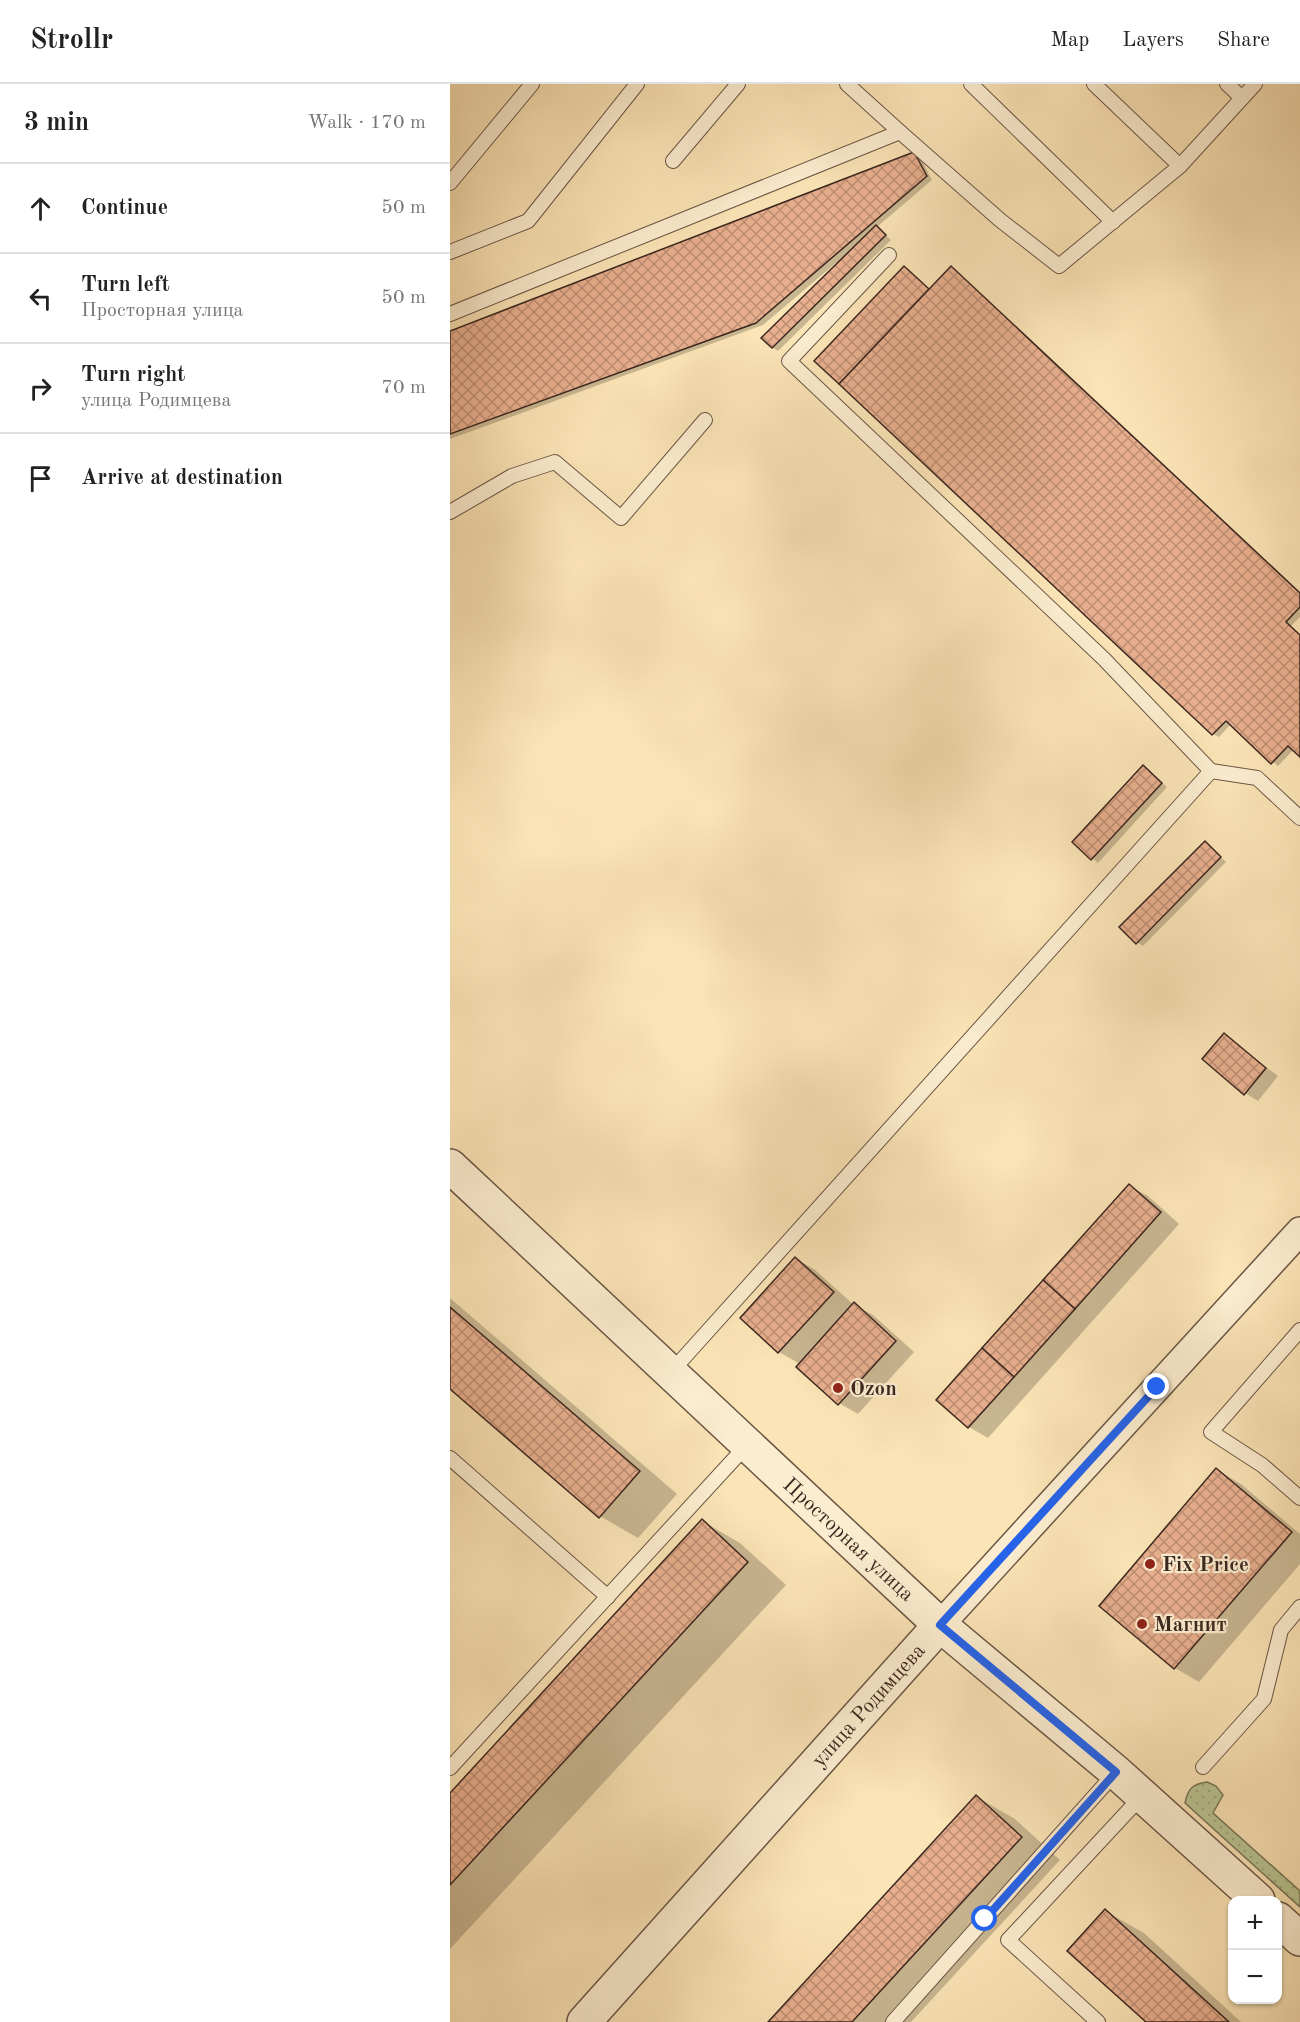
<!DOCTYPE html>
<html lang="en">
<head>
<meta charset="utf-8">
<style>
	body { margin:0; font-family:"Old Standard TT",serif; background:#f6f6f6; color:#222 }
	.controls { position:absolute; right:18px; bottom:18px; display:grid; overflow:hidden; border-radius:12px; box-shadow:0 2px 4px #0004 }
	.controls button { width:54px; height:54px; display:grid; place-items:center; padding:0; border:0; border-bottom:2px solid #e0e0e0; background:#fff; color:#222; font:30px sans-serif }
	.stop { position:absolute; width:18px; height:18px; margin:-14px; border:4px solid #2563eb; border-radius:50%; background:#fff }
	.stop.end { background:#2563eb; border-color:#fff; box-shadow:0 2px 6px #0008 }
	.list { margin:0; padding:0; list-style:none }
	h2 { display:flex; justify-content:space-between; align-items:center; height:78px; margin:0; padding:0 24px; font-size:26px }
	h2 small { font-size:20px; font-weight:400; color:#767676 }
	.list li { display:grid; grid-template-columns:39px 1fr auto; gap:18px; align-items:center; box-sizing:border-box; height:90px; padding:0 24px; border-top:2px solid #e0e0e0 }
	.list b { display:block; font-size:22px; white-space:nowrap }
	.list p { margin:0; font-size:20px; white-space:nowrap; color:#767676 }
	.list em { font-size:20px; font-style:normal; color:#767676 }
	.icon { flex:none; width:33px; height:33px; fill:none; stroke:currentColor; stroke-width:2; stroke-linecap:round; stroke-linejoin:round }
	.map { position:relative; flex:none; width:850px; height:1938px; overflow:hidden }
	header { display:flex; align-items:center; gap:36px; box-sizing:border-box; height:84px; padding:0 30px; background:#fff; border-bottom:2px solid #e0e0e0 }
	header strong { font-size:28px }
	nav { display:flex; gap:33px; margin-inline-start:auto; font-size:21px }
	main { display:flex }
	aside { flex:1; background:#fff }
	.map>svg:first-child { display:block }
	.grass { fill:url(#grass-dots); stroke:#7a7658; stroke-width:1.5 }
	.shadow { fill:#0003 }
	.building { fill:url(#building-cross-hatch); stroke:#3b271f; stroke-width:1.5 }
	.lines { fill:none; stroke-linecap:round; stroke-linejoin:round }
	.service-casing { stroke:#6b5645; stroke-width:16 }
	.minor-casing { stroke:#6b5645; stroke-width:30 }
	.tertiary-casing { stroke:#6b5645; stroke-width:36 }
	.service { stroke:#fcedd0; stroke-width:14 }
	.minor { stroke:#fcedd0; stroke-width:27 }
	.tertiary { stroke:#fcedd0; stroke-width:33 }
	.route { stroke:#2563eb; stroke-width:8 }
	.poi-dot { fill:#8f2418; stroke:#fcedd0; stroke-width:2 }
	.labels { text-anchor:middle; stroke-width:4.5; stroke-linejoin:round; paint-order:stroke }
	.poi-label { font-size:21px; font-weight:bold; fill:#3b271f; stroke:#fcedd0; text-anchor:start }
	.street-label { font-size:21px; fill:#3b271f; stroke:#fcedd0 }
</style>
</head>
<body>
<header>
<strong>Strollr</strong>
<nav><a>Map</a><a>Layers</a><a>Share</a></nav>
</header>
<main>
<aside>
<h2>3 min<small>Walk · 170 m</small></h2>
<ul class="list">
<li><svg class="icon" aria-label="ahead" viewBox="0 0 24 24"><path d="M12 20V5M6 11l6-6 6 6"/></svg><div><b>Continue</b></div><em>50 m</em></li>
<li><svg class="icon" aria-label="left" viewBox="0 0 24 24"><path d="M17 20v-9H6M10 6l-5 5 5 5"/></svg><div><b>Turn left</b><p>Просторная улица</p></div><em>50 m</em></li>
<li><svg class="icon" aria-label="right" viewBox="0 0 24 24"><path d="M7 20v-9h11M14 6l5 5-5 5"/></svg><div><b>Turn right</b><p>улица Родимцева</p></div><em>70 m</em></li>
<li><svg class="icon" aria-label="arrive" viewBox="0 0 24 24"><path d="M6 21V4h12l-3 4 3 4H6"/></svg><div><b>Arrive at destination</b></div></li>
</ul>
</aside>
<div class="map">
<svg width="850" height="1938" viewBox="0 0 850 1938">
	<defs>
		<pattern id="grass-dots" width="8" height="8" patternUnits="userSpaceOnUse" patternTransform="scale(1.5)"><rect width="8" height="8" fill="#b9c592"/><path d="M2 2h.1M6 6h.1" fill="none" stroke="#a0a97d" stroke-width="1.8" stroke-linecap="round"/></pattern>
		<pattern id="building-cross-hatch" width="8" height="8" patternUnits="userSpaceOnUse" patternTransform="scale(1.5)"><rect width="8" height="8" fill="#e8af8e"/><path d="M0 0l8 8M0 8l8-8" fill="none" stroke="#bd8e73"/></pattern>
	</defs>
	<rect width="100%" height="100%" fill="#fbe4b6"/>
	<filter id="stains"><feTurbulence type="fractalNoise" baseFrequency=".00333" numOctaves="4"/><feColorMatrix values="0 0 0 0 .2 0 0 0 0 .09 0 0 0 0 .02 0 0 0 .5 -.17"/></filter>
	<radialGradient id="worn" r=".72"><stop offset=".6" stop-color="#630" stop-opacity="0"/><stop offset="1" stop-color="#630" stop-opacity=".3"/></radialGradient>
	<!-- grass -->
	<path class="grass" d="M757,1698L766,1702L773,1711L763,1729L850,1807V1823L735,1719C738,1705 742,1700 757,1698Z"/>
	<!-- shadow -->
	<g class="shadow">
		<path d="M464,69L470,73L482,96L427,143L441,156L328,267L322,263L388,180L387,178L313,241L0,355V249Z"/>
		<path d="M501,183L850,509V533L841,542L850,550V671L844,665L828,682L781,640L769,653L763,650L366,277L454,184L480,206Z"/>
		<path d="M693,683L717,703L648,779L624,758Z"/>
		<path d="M755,759L776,778L693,862L687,858Z"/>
		<path d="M774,951L828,992L808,1017L795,1009Z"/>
		<path d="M679,1102L698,1112L729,1140L538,1354L519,1343L488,1316Z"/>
		<path d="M346,1175L364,1185L404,1221L423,1231L464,1268L408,1330L389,1319L350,1280L329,1268L292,1234Z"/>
		<path d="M0,1214L227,1410L188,1454L150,1432L0,1303Z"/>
		<path d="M767,1386L791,1400L850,1450V1480L749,1598L725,1584L651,1521Z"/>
		<path d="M252,1437L290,1459L336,1501L0,1865V1711Z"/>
		<path d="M527,1713L565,1735L610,1776L461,1938H320Z"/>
		<path d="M655,1827L694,1849L791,1938H698Z"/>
	</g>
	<!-- building -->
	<g class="building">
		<path d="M464,68L477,92L306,239L0,350V247Z"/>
		<path d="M426,141L436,151L322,264L311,254Z"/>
		<path d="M454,182L479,205L389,300L364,277Z"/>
		<path d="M501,182L850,509V523L836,538L850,551V673L838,662L821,680L776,637L762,651L389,300Z"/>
		<path d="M693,681L712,699L641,776L622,758Z"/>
		<path d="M755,757L771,773L686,860L669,843Z"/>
		<path d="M774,949L816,984L794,1011L752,975Z"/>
		<path d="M679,1100L711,1128L625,1225L593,1196Z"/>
		<path d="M345,1173L384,1208L328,1269L290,1234Z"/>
		<path d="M593,1196L625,1225L564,1293L532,1264Z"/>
		<path d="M404,1218L446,1257L388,1321L346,1283Z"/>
		<path d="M0,1223L190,1387L149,1434L0,1305Z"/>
		<path d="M532,1264L564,1293L518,1344L486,1316Z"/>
		<path d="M766,1384L842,1448L724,1585L649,1522Z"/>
		<path d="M252,1435L298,1478L0,1801V1709Z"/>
		<path d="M526,1711L572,1753L402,1938H318Z"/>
		<path d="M655,1825L779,1938H696L617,1867Z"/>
	</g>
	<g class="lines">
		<defs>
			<g id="service">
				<path d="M521,0L663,138"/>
				<path d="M644,0L730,82"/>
				<path d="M777,0L792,14"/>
				<path d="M450,48L550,136L609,182L730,82L805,0"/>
				<path d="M223,77L288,0"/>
				<path d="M0,99L82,0"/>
				<path d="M0,168L78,137L187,0"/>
				<path d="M439,171L339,277L654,575L761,687"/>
				<path d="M0,230L450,48L397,0"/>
				<path d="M0,428L62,392L105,378L171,434L255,336"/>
				<path d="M850,1246L761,1348L812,1381L850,1414"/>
				<path d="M221,1288L761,687L807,694L850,734"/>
				<path d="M0,1374L158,1513"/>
				<path d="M753,1683L814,1615L831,1546L850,1523"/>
				<path d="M0,1684L297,1361"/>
				<path d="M443,1938L666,1688"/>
				<path d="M648,1938L558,1856L692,1712"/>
			</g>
			<path id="minor" d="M490,1541L850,1147"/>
			<g id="tertiary">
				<path d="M0,1082L490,1541L666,1688L808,1816"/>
				<path d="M828,1835L850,1855"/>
				<path d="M134,1938L490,1541"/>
			</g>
		</defs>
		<!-- service casing -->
		<use href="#service" class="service-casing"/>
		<!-- minor casing -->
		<use href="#minor" class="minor-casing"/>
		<!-- tertiary casing -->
		<use href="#tertiary" class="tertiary-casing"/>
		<!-- service -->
		<use href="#service" class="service"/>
		<!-- minor -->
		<use href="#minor" class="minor"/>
		<!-- tertiary -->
		<use href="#tertiary" class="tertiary"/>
	</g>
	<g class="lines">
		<!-- route -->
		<path class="route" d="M535,1835L666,1688L490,1541L707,1303"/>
	</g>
	<!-- markers -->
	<g class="poi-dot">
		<circle cx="388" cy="1304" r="6"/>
		<circle cx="700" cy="1480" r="6"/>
		<circle cx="692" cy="1540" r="6"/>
	</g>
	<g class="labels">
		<!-- poi labels -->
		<g class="poi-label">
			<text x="400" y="1311">Ozon</text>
			<text x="712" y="1487">Fix Price</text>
			<text x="704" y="1547">Магнит</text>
		</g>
		<!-- street labels -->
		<g class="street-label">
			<text transform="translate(399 1455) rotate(43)" y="7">Просторная улица</text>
			<text transform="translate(418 1621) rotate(-48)" y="7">улица Родимцева</text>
		</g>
	</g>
	<rect width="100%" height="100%" filter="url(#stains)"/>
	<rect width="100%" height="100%" fill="url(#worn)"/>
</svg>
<div class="controls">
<button>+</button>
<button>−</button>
</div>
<div class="stop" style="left:535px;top:1835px"></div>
<div class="stop end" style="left:707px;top:1303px"></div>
</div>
</main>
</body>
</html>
